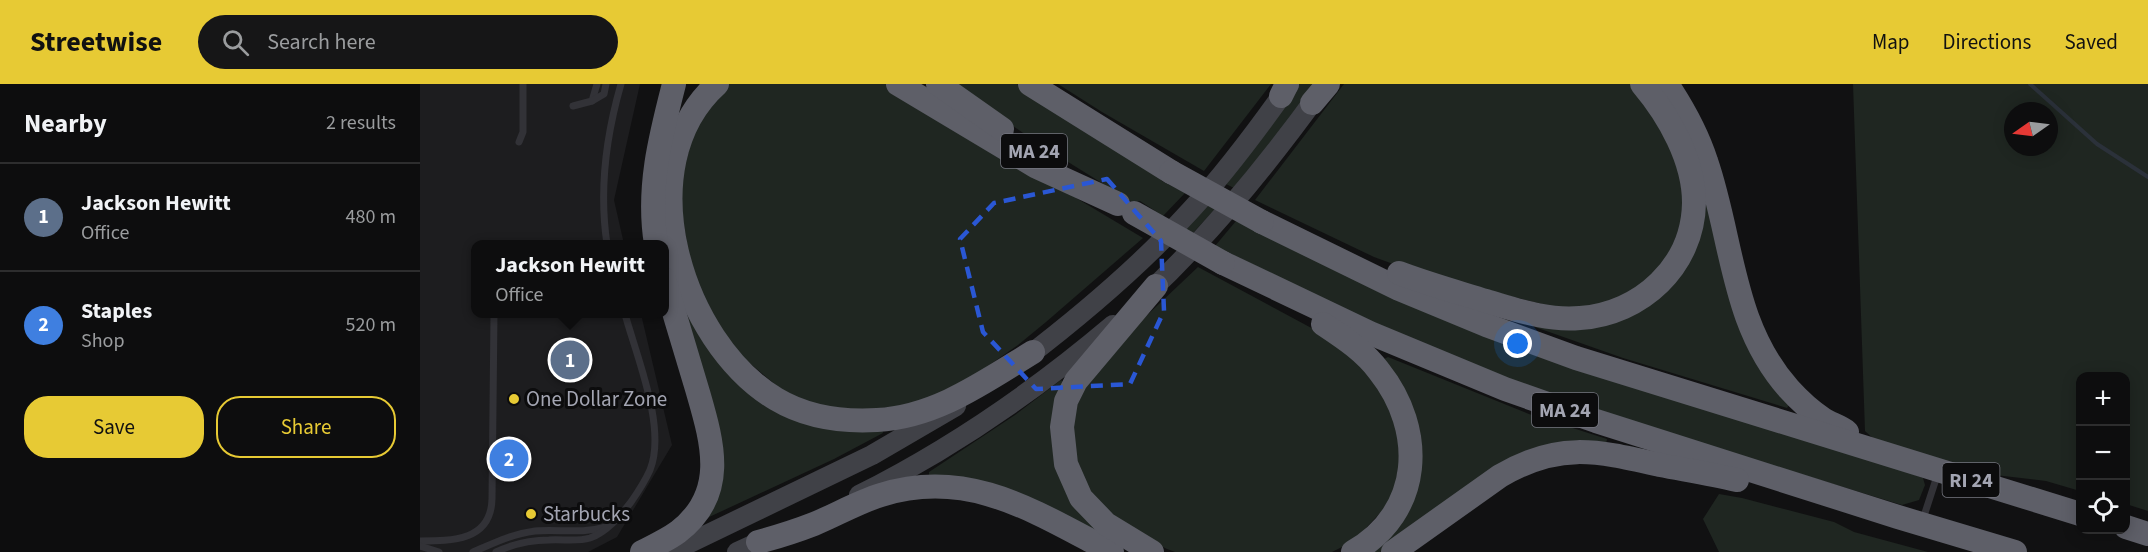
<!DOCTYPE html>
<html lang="en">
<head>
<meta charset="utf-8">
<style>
	body { margin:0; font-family:"Source Sans 3",sans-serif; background:#161617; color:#f1f3f6 }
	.controls { position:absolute; right:18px; bottom:18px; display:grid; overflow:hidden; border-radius:12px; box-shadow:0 3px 15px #0003 }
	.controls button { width:54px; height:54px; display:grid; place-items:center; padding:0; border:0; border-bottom:2px solid #2d2d2e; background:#0d0d0e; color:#f1f3f6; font:30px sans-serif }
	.compass { position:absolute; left:1584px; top:18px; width:54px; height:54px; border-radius:50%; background:#0d0d0e; box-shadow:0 3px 15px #0003; rotate:256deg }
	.you { position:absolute; left:1098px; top:260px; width:21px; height:21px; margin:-15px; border:4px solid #fff; border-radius:50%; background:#1a73e8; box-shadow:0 0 0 9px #1a73e833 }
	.badge { display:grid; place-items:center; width:39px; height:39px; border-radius:50%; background:#e7ca34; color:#fff; font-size:20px; font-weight:700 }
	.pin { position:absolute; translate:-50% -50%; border:3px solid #fff; box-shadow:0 2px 6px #0006 }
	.popup { position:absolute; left:51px; top:156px; width:198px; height:78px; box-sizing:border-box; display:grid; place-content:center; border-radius:12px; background:#0d0d0e; filter:drop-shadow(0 2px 4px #0005); font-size:20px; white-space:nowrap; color:#9a9c9e }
	.popup b { font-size:22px; color:#f1f3f6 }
	.popup::after { content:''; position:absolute; left:50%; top:100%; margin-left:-12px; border:12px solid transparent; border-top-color:#0d0d0e }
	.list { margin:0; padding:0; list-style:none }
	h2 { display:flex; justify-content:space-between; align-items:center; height:78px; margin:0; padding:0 24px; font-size:26px }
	h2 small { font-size:20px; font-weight:400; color:#9a9c9e }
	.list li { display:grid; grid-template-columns:39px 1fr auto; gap:18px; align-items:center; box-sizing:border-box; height:108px; padding:0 24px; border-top:2px solid #2d2d2e }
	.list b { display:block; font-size:22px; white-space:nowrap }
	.list p { margin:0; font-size:20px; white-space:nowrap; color:#9a9c9e }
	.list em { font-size:20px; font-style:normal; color:#9a9c9e }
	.actions { display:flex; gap:12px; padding:18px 24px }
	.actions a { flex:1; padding:14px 0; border:2px solid #e7ca34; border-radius:24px; text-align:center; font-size:21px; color:#e7ca34 }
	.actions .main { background:#e7ca34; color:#111 }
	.icon { flex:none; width:33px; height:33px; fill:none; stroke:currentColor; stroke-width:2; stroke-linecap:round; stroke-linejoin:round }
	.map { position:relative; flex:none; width:1728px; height:468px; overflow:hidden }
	header { display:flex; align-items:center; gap:36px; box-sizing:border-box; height:84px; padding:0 30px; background:#e7ca34; color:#111 }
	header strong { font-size:28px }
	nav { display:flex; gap:33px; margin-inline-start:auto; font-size:21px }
	.search { width:420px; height:54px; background:#161617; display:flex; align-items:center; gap:15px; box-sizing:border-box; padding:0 21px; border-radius:33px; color:#9a9c9e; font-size:22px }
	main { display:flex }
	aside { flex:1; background:#0d0d0e }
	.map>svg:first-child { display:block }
	.built { fill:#1d1d1f }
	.green { fill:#1f2621; fill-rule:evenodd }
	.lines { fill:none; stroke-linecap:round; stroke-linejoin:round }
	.stream { stroke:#2b313a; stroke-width:4 }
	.lane { stroke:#323237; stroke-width:7 }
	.secondary { stroke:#404147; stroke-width:20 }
	.highway { stroke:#5e5f68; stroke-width:24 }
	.highway-bridge { stroke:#5e5f68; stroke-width:24 }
	.marked { fill:none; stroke:#2a57d4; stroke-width:4.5; stroke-dasharray:12 8; stroke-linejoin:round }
	.poi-dot { fill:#e7ca34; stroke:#0c0c0d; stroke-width:2 }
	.labels { text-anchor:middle; stroke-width:6; stroke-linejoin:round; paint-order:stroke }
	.shield { fill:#0c0c0d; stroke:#767780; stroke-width:1.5 }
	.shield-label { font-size:20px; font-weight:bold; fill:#a3a5b2 }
	.poi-label { font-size:21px; fill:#a3a5b2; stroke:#0c0c0d; text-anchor:start }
</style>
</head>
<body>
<header>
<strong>Streetwise</strong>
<div class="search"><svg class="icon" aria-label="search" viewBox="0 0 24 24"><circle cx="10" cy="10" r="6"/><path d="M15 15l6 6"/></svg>Search here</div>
<nav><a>Map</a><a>Directions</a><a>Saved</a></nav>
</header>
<main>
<aside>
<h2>Nearby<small>2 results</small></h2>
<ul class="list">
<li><span class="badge" style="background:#5c6f8a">1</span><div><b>Jackson Hewitt</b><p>Office</p></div><em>480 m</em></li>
<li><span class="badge" style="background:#3f7fe0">2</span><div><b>Staples</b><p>Shop</p></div><em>520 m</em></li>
</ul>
<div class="actions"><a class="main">Save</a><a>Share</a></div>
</aside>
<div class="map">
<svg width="1728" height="468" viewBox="0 0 1728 468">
	<rect width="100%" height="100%" fill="#111112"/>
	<!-- built -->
	<path class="built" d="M0,0H220L194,116L204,160H56V230H221L252,361L197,453L168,468H0Z"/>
	<!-- green -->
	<g class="green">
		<path d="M307,0H466L723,154L626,238L598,261L545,298L489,322L419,327L373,315L310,263L274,200L258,105L279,31Z"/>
		<path d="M533,0H597L736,89L742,97L765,109L743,132L720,117L714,119L616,58Z"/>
		<path d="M638,0H851L784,87L682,28Z"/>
		<path d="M879,0H895L850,61L814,104L804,99Z"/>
		<path d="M924,0H1213L1257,74L1265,132L1242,185L1198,218L1142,225L995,188L954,173L835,116Z"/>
		<path d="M1433,0H1728V427L1706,420V292H1660V407L1626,397L1523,385L1457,358L1445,347ZM1593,27H1629V63H1593Z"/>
		<path d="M1279,103L1371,318L1367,324L1203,274L1115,243L1118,237L1227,218Z"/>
		<path d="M786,121L795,125L773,149L764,144Z"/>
		<path d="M816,137L1503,394L1505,401L1499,416L1482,421L1192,333L999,261L795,162Z"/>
		<path d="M778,183L897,247L937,277L966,312L982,364L972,416L934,457L912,468H755L747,465L714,449L674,417L653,380L652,321L703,254Z"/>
		<path d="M263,210L322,297L462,343L463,349L414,375L287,434L288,423L262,232Z"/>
		<path d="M968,273L1109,330L1187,355L1186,361L1156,360L960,468H949L991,411L964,275Z"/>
		<path d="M641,296L645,300L634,343L688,450L509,392V388L595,331Z"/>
		<path d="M1299,410L1322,414L1414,438L1434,448L1508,468H1299L1283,435Z"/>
	</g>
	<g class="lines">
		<!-- stream -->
		<path class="stream" d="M1610,0L1677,60L1728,93"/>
		<!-- lane -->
		<g class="lane">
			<path d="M172,17L177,0"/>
			<path d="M153,22L172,17L184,10L186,0"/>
			<path d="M99,58L103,48V0"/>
			<path d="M187,160C179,107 186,52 201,0"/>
			<path d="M1503,435L1518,389"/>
			<path d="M0,457C32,457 71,457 72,415L74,230"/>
			<path d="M0,462L19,468"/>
			<path d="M53,468C74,459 92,450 115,447C138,445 162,450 185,443"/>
			<path d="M76,468C93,460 110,456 129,456C143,455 157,458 170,454C187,448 201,431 211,418C218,408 225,397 230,386C247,344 216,271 205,230"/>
		</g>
		<!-- secondary -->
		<g class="secondary">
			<path d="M726,211C791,150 848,80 900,8"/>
			<path d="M603,276C662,231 720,182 770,127C806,88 838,45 869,1"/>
			<path d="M439,411C531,365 615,307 693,241"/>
			<path d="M251,468L452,371L536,322"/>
			<path d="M317,468L350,453"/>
		</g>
		<!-- highway -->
		<g class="highway">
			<path d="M297,0C206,82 261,258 356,315C386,333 422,338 457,336C516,333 564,298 613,268"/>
			<path d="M478,0L615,82L698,120"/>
			<path d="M518,0L582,45"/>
			<path d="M610,0L751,88"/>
			<path d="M1247,0C1263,24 1277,49 1286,77C1313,155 1311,240 1369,305C1379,316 1391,327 1403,335C1410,340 1420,342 1427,348"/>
			<path d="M861,12L867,0"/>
			<path d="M892,19L908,0"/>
			<path d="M842,138L979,205L1066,241L1156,274L1660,430"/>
			<path d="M236,160C227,105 240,54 254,0"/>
			<path d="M803,179L950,249L1085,305L1176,337L1478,433L1595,468"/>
			<path d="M979,189C1008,200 1037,208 1066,217C1097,226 1127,237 1160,234C1221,230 1273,182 1274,119C1274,76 1249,32 1222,0"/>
			<path d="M903,240C924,254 944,267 959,287C1006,346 1003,428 933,468"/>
			<path d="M1706,443L1728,450"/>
			<path d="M338,458C357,453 376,447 394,440C416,431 438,418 461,411C549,383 617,429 692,468"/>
			<path d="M222,468C234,462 247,456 258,448C309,409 292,357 277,305C266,268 255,231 244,195"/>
			<path d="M732,468L686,440L661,414L646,380L642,343L646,317L656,297L736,202"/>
			<path d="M973,468L1080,392C1139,357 1178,367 1240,381C1266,386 1291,390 1317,396"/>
		</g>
		<!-- highway-bridge -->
		<g class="highway-bridge">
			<path d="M751,88L842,138"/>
			<path d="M714,129L803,179"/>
		</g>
	</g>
	<!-- marked area -->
	<path class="marked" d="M687,95L741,157L744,227L710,300L616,305L563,248L540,155L574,119Z"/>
	<!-- markers -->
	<g class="poi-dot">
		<circle cx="94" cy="315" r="6"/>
		<circle cx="111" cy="430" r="6"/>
	</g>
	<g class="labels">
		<!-- shield labels -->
		<g class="shield">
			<rect x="581" y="50" width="66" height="34" rx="4.5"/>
			<rect x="1112" y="309" width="66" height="34" rx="4.5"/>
			<rect x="1522.5" y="379" width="57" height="34" rx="4.5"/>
		</g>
		<g class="shield-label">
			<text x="614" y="74">MA 24</text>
			<text x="1145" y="333">MA 24</text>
			<text x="1551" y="403">RI 24</text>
		</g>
		<!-- poi labels -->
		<g class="poi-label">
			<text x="106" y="322">One Dollar Zone</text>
			<text x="123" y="437">Starbucks</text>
		</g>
	</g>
</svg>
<div class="controls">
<button>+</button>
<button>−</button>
<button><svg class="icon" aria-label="locate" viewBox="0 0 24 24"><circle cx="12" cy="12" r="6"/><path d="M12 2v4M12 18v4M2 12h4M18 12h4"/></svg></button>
</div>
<svg class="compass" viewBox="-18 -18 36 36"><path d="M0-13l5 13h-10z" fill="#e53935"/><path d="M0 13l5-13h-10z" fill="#9a9c9e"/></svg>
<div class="you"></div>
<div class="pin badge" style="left:150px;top:276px;background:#5c6f8a">1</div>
<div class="popup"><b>Jackson Hewitt</b>Office</div>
<div class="pin badge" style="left:89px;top:375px;background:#3f7fe0">2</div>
</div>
</main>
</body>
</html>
